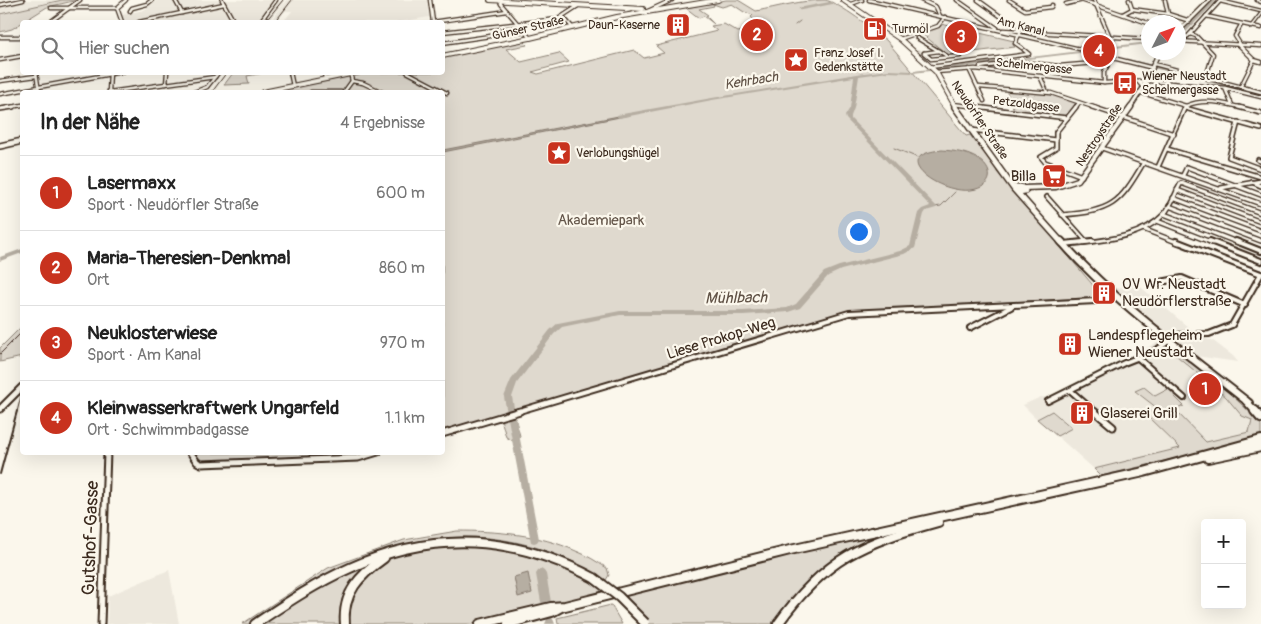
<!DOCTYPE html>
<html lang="de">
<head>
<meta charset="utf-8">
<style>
	body { margin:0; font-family:Pangolin,sans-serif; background:#f2f2f2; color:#222 }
	.controls { position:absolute; right:15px; bottom:15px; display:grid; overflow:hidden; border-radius:5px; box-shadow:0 5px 20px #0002 }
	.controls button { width:45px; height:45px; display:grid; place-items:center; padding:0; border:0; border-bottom:1px solid #e0e0e0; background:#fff; color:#222; font:25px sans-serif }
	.compass { position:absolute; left:1141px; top:15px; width:45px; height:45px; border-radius:50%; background:#fff; box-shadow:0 5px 20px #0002; rotate:48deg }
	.you { position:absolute; left:858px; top:231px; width:18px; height:18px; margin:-12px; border:4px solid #fff; border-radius:50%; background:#1a73e8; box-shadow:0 0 0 8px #1a73e833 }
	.badge { display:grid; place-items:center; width:32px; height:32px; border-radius:50%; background:#c8321e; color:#fff; font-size:16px; font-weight:700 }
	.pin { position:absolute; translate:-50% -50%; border:2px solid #fff; box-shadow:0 1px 5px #0006 }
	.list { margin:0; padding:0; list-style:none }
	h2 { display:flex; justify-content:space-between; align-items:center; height:65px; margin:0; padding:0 20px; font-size:21px }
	h2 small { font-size:16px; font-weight:400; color:#767676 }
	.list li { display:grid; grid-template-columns:32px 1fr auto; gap:15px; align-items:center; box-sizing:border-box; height:75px; padding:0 20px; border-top:1px solid #e0e0e0 }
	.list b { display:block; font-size:19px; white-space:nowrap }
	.list p { margin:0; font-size:16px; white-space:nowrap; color:#767676 }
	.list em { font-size:16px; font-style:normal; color:#767676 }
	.icon { flex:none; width:28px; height:28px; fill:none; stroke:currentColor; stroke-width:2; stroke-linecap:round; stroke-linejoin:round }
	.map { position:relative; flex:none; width:1261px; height:624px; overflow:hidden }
	.search { position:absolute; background:#fff; box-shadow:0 5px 20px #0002; left:20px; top:20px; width:425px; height:55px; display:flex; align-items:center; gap:12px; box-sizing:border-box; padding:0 18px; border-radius:5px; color:#767676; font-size:19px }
	.panel { position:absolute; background:#fff; box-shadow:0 5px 20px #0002; left:20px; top:90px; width:425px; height:365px; border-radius:5px }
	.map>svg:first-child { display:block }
	.built { fill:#ede8dd }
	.green { fill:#dfd9ce; stroke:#8d8276 }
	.water { fill:#b6aea2; stroke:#85796d }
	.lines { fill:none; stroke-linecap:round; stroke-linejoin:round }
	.stream { stroke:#85796d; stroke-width:1 }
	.canal { stroke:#b6aea2; stroke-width:2.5 }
	.river { fill:#b6aea2; fill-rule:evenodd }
	.minor-tunnel { stroke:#d5cec3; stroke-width:2.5; stroke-dasharray:2.5 1; stroke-linecap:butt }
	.minor-far3-casing { stroke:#3b2a1e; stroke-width:5 }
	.minor-far2-casing { stroke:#3b2a1e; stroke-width:6 }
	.minor-far1-casing { stroke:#3b2a1e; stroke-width:8 }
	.minor-casing { stroke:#3b2a1e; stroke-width:9 }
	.tertiary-far2-casing { stroke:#3b2a1e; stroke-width:5.5 }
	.tertiary-far1-casing { stroke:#3b2a1e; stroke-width:7 }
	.tertiary-casing { stroke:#3b2a1e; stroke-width:9 }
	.primary-far2-casing { stroke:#3b2a1e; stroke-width:6 }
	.primary-far1-casing { stroke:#3b2a1e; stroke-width:8 }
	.primary-casing { stroke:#3b2a1e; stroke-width:10 }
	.trunk-far1-casing { stroke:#3b2a1e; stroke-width:10 }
	.trunk-casing { stroke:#3b2a1e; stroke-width:12 }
	.minor-far3 { stroke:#fbf7ec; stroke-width:2.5 }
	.minor-far2 { stroke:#fbf7ec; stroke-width:3 }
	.minor-far1 { stroke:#fbf7ec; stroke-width:4 }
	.minor { stroke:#fbf7ec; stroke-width:5 }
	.tertiary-far2 { stroke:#fbf7ec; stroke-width:3 }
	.tertiary-far1 { stroke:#fbf7ec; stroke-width:4 }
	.tertiary { stroke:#fbf7ec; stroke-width:5 }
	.primary-far2 { stroke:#fbf7ec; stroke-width:4 }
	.primary-far1 { stroke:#fbf7ec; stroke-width:5 }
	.primary { stroke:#fbf7ec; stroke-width:6 }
	.trunk-far1 { stroke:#fbf7ec; stroke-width:6 }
	.trunk { stroke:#fbf7ec; stroke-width:8 }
	.rail-far1 { stroke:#3b2a1e; stroke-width:1 }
	.rail { stroke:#3b2a1e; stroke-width:2 }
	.trunk-bridge-casing { stroke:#3b2a1e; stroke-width:12; stroke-linecap:butt }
	.trunk-bridge { stroke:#fbf7ec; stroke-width:8 }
	.labels { text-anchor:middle; stroke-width:4.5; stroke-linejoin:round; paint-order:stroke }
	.far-poi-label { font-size:12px; fill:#3b2a1e; stroke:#fbf7ec; text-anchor:start }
	.far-street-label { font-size:12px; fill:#3b2a1e; stroke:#fbf7ec }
	.far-water-label { font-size:14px; font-style:italic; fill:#605246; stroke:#fbf7ec }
	.poi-label { font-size:15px; fill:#3b2a1e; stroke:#fbf7ec; text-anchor:start }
	.park-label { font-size:15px; fill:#64564a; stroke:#fbf7ec }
	.street-label { font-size:15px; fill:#3b2a1e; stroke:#fbf7ec }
	.water-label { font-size:16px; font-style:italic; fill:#605246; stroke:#fbf7ec }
	.near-street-label { font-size:18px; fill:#3b2a1e; stroke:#fbf7ec }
</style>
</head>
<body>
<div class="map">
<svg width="1261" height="624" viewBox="0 0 1261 624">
	<rect width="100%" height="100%" fill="#fbf7ec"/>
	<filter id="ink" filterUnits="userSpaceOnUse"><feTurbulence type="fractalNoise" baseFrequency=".02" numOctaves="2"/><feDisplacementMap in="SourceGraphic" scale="10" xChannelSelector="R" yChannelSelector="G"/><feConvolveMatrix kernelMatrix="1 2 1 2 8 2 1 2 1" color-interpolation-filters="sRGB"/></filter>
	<g filter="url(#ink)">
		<!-- built -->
		<g class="built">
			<path d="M0,0H62L0,14Z"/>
			<path d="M157,0H279V3L281,0H285L268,22H264L272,12L277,1L262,22H120L117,16L144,10Z"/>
			<path d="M286,0H427L429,17L399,22H283L292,11H285L276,22H270Z"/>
			<path d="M1136,283L1201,338L1212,340L1233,356L1238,362L1196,356L1115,289Z"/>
			<path d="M1160,341L1207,380L1241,413L1252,420L1249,433L1206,442L1174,410L1184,406L1175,397L1170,389L1155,396L1144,387L1135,392L1157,408L1147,415L1180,448L1094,469L1057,436L1072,428L1053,411L1037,419L1023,405L1041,397L1049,398Z"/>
			<path d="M169,570L179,624H107L108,596Z"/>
		</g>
		<!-- green -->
		<g class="green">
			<path d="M62,0H78L47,7L12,29L0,32V14Z"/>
			<path d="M726,0H738L756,11C778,7 802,0 825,0C838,2 876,31 887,41L966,136L970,135L996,168L997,172L1103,297L849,311L443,432L442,92H271L367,73L442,72L443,58L523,41L527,45L506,49L521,62L559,53L569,62L532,72L538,74L634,50L644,58L664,53L656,46L717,31L711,26L724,24L738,32L760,26L751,17L753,15L744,12L732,4L722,7L713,4L714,6L699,9L708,15L706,16L714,24L704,16L699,18L686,8Z"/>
			<path d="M941,24L1014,41L1013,45L1015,47L948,55L921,33Z"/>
			<path d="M233,73V72L264,73L247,76L249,84L224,85Z"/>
			<path d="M1006,90L1050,93L1077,103L1066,117L1014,110Z"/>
			<path d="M22,326V357L0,362V348Z"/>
			<path d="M1171,351C1190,355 1239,402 1255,417L1261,425V438L1101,476L1094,469L1180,448L1146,415L1157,408L1135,391L1144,387L1155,396L1170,388L1175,397L1184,406L1175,410L1206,442L1249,432L1252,420L1242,416L1226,397Z"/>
			<path d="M1052,411L1072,428L1057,436L1037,419Z"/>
			<path d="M514,414L520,436L513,441L506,437L501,419Z"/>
			<path d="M194,453H372L362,455L200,461Z"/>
			<path d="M457,531C496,531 539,534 576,551C587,555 597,562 607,568L609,575L606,580C540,538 467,525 392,549C372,555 354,564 335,572L332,571L320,577L251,624H242L328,568L404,540Z"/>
			<path d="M873,531L879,539L825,569L778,624H645L648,619L620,591Z"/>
			<path d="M499,543L594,578L592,583L608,594L480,624H255L347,569L416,547Z"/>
			<path d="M611,605L622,624H558L557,618Z"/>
		</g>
		<!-- water -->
		<g class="water">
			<path d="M629,114L625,116L443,152V150Z"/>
			<path d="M942,150C954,151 965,152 976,158C995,169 994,187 971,190C937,194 886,155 942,150Z"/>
			<path d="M528,573L532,593L518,597L514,577Z"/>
		</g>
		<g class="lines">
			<!-- stream -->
			<g class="stream">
				<path d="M795,25L800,21"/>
				<path d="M894,148L916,157"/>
				<path d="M934,207L941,206L955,192"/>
			</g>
			<!-- canal -->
			<g class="canal">
				<path d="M800,9L831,3"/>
				<path d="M1096,52L1113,57"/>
				<path d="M1127,60L1261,94"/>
			</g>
			<!-- river -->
			<g class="river">
				<path d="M1213,0H1217L1186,32L1178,37V34L1184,30Z"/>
				<path d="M1148,42V44L1098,50L1096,51L913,73L888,72L859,76L854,108L851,116V119L937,207L936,208L926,211L924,214L915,248L904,254L841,270L828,276L800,308L788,312L743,315H620L562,327L554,334L517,383L512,397L539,539L537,542L534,543L531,542L504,397L511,380L550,330L558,323L620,311H743L787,308L796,304L824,272L839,266L900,251L910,246L918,213L922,209L930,206L846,119L845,116L850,108L854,77L712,100L619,118L617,117V115L712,98L857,74L888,70L913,71L1097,49L1099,48Z"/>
				<path d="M22,249V253L0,261V257Z"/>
				<path d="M541,569L544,571L546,574L551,602L549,605L546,607L543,605L541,602L536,574L538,571Z"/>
				<path d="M550,617L553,619L555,624H545L547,619Z"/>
			</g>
			<!-- minor-tunnel -->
			<path class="minor-tunnel" d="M917,51H921"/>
			<defs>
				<g id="minor-far3">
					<path d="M175,0L182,13"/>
					<path d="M222,0L234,22"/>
					<path d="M430,0L433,22"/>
					<path d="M500,0L501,4L530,38"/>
					<path d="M869,0L1080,49"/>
					<path d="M921,0L936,7L940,16"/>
					<path d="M957,0L997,28"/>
					<path d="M978,0L1021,31L1015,43L1022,48"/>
					<path d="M1009,0L1025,10L1051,7L1052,5"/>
					<path d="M1081,0L1148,23"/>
					<path d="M1094,0L1110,37"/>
					<path d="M1165,0L1168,14"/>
					<path d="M1257,0L1261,2"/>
					<path d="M1220,1L1261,11"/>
					<path d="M851,4L862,0"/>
					<path d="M1066,4L1083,0"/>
					<path d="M0,5L23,0"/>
					<path d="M51,8H117"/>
					<path d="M1132,9L1168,14L1190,21"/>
					<path d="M130,11L132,8L147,4L152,0"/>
					<path d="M646,12L672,0"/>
					<path d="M1123,14L1132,9L1129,0"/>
					<path d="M1206,16L1261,28"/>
					<path d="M563,17L573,28"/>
					<path d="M50,22L80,0"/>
					<path d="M122,22L117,8L126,0"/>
					<path d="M139,22L224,4"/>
					<path d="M260,22L276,0"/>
					<path d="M433,22L507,11"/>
					<path d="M1251,27L1261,14"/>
					<path d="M1003,30L1148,39"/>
					<path d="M442,32L558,19L578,6"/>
					<path d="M1190,34L1196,36L1213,54L1206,77"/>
					<path d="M0,37H22"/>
					<path d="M917,38L947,56"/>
					<path d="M900,39L938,26L945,17"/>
					<path d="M1178,41L1261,46"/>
					<path d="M1178,41L1188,36L1221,0"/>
					<path d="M442,43L524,31"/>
					<path d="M1238,44L1254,60L1261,62"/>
					<path d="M1240,44L1235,36L1241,25"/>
					<path d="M924,53L931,59L960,56"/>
					<path d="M924,53L939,51"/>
					<path d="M1109,57L1153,68"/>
					<path d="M0,60L22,56"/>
					<path d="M1154,64L1261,92"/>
					<path d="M930,67L1029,54L1024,50"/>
					<path d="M980,67L1021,62L1059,66L1107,62L1109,63L1104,72V83"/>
					<path d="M969,69L984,101"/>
					<path d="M36,72L39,92"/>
					<path d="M290,72L293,86"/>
					<path d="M324,72L325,79"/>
					<path d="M350,72L352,81L363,83L382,92"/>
					<path d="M407,72L447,93"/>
					<path d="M936,72L975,69L1104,83L1138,81"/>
					<path d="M1040,76L1047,92"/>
					<path d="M0,81L36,76"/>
					<path d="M1149,81L1225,88L1261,97"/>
					<path d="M166,84L167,72"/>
					<path d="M1241,86L1254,60"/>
					<path d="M979,87L1051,93L1096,108"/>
					<path d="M1225,88L1232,105"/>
					<path d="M109,92L215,77"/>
					<path d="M109,92L110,72"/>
					<path d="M194,92L207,87L219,72"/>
					<path d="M311,92H341"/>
					<path d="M344,92L352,81"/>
					<path d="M1139,92L1186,106"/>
					<path d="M0,94L122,72"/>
					<path d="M953,104L985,108"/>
					<path d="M1186,106C1204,98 1224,103 1243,108"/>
					<path d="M6,108L22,105"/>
					<path d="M1075,108L1079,103"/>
				</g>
				<g id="minor-far2">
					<path d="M975,107L1067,118"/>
					<path d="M1076,107L1056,132V148L1041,157L1045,162L1082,176"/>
					<path d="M1092,107L1174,134"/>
					<path d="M1238,107L1261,113"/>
					<path d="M1185,108L1261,129"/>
					<path d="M0,109L13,107"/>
					<path d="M1238,122L1229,157L1261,169"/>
					<path d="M971,130L1056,140"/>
					<path d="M1102,148L1261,204"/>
					<path d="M1167,149L1261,177"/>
					<path d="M1258,160L1261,162"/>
					<path d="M1158,167L1185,107"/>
					<path d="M1183,175L1187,167L1261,195"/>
					<path d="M1252,182L1261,186"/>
					<path d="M1221,188L1261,181"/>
					<path d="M1177,190L1261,222"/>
					<path d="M1047,197L1086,241"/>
					<path d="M1173,198L1261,231"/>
					<path d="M1169,206L1261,241"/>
					<path d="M1164,214L1239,243"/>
					<path d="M1062,215C1112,211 1119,205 1144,162"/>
					<path d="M1157,221L1213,243"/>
					<path d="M1143,229L1179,243"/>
					<path d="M1081,243C1108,240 1144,236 1164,214C1172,205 1175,193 1181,183L1261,213"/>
				</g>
				<g id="minor-far1">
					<path d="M1176,241L1261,274"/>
					<path d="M1210,241L1261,261"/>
					<path d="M1236,241L1261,251"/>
					<path d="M1064,244L1092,241"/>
					<path d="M1150,284L1182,278L1245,305"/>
					<path d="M970,328L1011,307"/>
					<path d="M1138,358L1184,398"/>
					<path d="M1071,391L1095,412"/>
					<path d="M1048,401L1124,363L1157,350L1176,335L1209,334L1232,325L1261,274"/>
					<path d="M516,412L849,313L1096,301L1118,297"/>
				</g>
				<g id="minor">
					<path d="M1094,411L1113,427"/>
					<path d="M442,434L520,411"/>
					<path d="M190,452L197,462L201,464L358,458L378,452"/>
					<path d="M101,624L107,452"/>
				</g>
				<g id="tertiary-far2">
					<path d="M1178,32L1210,0"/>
					<path d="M1146,80L1159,52"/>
					<path d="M1143,87L1138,81L1146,83"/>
					<path d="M1130,108L1148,80"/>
				</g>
				<path id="tertiary-far1" d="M1023,188L1056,187L1078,180L1131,107"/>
				<path id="tertiary" d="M0,409L22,387"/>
				<g id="primary-far2">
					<path d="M490,0L643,9"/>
					<path d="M843,0L900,39L936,72L956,108"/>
					<path d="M442,56L530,38L617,17L718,0"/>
					<path d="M263,92L360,72"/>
				</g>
				<g id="primary-far1">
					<path d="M955,107L1014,189L1062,243"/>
					<path d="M0,146L22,141"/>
					<path d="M1014,187H1021L1025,191L1018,192"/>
				</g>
				<path id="primary" d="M1061,241C1115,303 1185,352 1249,403"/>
				<path id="trunk-far1" d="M1246,401L1256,412"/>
				<g id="trunk">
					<path d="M1255,411L1261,418"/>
					<path d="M1208,458L1261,447"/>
					<path d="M255,624C285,604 316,583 350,568C434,530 514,535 594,578"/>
					<path d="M345,624C342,593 360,575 384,558"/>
					<path d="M480,624L551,607L565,606L790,550L1144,472L1261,440"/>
					<path d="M508,624L552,612L561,607"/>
					<path d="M778,624C825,558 862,543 938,522"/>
				</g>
			</defs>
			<!-- minor-far3 casing -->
			<use href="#minor-far3" class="minor-far3-casing"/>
			<!-- minor-far2 casing -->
			<use href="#minor-far2" class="minor-far2-casing"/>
			<!-- minor-far1 casing -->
			<use href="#minor-far1" class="minor-far1-casing"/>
			<!-- minor casing -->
			<use href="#minor" class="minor-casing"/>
			<!-- tertiary-far2 casing -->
			<use href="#tertiary-far2" class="tertiary-far2-casing"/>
			<!-- tertiary-far1 casing -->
			<use href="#tertiary-far1" class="tertiary-far1-casing"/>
			<!-- tertiary casing -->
			<use href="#tertiary" class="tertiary-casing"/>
			<!-- primary-far2 casing -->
			<use href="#primary-far2" class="primary-far2-casing"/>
			<!-- primary-far1 casing -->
			<use href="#primary-far1" class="primary-far1-casing"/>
			<!-- primary casing -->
			<use href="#primary" class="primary-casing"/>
			<!-- trunk-far1 casing -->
			<use href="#trunk-far1" class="trunk-far1-casing"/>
			<!-- trunk casing -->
			<use href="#trunk" class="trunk-casing"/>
			<!-- minor-far3 -->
			<use href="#minor-far3" class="minor-far3"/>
			<!-- minor-far2 -->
			<use href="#minor-far2" class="minor-far2"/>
			<!-- minor-far1 -->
			<use href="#minor-far1" class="minor-far1"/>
			<!-- minor -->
			<use href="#minor" class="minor"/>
			<!-- tertiary-far2 -->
			<use href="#tertiary-far2" class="tertiary-far2"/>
			<!-- tertiary-far1 -->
			<use href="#tertiary-far1" class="tertiary-far1"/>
			<!-- tertiary -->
			<use href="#tertiary" class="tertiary"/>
			<!-- primary-far2 -->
			<use href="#primary-far2" class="primary-far2"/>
			<!-- primary-far1 -->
			<use href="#primary-far1" class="primary-far1"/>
			<!-- primary -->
			<use href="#primary" class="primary"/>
			<!-- trunk-far1 -->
			<use href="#trunk-far1" class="trunk-far1"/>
			<!-- trunk -->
			<use href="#trunk" class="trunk"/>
			<!-- rail-far1 -->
			<g class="rail-far1">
				<path d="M265,22L283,0"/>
				<path d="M275,22L292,0"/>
				<path d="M212,92L227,72"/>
				<path d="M0,354L22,332"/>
				<path d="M17,412L22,392"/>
			</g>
			<!-- rail -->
			<path class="rail" d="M0,474L17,411"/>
			<defs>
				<path id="trunk-bridge" d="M594,578L619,597L645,623"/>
			</defs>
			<!-- trunk-bridge casing -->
			<use href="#trunk-bridge" class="trunk-bridge-casing"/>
			<!-- trunk-bridge -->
			<use href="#trunk-bridge" class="trunk-bridge"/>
		</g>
	</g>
	<!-- icons -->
	<defs>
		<symbol id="building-square" viewBox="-11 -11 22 22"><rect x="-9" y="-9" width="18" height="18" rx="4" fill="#c8321e" stroke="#fbf7ec"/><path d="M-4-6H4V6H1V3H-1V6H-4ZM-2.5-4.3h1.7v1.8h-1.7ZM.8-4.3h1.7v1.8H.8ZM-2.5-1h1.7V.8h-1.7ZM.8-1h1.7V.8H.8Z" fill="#fff"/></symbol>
		<symbol id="fuel-square" viewBox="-11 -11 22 22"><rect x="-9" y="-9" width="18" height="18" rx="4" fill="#c8321e" stroke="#fbf7ec"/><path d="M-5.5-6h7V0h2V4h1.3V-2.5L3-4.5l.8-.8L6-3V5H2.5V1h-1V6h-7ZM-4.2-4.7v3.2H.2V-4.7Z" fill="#fff"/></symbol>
		<symbol id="sight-square" viewBox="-11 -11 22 22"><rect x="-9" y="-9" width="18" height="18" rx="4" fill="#c8321e" stroke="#fbf7ec"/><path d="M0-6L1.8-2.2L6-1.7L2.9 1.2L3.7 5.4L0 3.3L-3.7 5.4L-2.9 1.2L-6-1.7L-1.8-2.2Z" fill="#fff"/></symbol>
		<symbol id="bus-square" viewBox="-11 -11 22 22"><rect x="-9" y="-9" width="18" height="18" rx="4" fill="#c8321e" stroke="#fbf7ec"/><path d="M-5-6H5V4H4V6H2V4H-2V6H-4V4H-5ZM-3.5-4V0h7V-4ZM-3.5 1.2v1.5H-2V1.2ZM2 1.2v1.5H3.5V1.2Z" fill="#fff"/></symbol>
		<symbol id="supermarket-square" viewBox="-11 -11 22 22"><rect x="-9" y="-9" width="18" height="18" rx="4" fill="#c8321e" stroke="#fbf7ec"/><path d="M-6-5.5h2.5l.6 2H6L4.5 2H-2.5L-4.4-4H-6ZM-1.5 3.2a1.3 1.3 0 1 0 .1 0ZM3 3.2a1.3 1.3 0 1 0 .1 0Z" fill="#fff"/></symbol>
	</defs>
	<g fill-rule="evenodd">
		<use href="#building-square" x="664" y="11" width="28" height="28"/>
		<use href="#fuel-square" x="861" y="15" width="28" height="28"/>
		<use href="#sight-square" x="782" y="46" width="28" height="28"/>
		<use href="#bus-square" x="1111" y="69" width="28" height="28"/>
		<use href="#sight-square" x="545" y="139" width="28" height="28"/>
		<use href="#supermarket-square" x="1040" y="162" width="28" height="28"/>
		<use href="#building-square" x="1090" y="279" width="28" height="28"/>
		<use href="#building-square" x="1056" y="330" width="28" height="28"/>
		<use href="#building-square" x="1068" y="399" width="28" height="28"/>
	</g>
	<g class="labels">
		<!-- far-poi labels -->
		<g class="far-poi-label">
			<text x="660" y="29" text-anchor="end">Daun-Kaserne</text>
			<text x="892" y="33">Turmöl</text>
			<text x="814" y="57">Franz Josef I.<tspan x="814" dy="14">Gedenkstätte</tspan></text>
			<text x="1142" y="80">Wiener Neustadt<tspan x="1142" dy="14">Schelmergasse</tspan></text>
			<text x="576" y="157">Verlobungshügel</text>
		</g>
		<!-- far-street labels -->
		<g class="far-street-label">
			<text transform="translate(1021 26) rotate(14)" y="4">Am Kanal</text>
			<text transform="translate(528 28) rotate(-13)" y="4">Günser Straße</text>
			<text transform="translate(1034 66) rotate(6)" y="4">Schelmergasse</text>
			<text transform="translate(1026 104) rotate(7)" y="4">Petzoldgasse</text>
			<text transform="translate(980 120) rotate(56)" y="4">Neudörfler Straße</text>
			<text transform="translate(1099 135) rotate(-56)" y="4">Nestroystraße</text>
		</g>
		<!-- far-water labels -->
		<g class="far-water-label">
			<text transform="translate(751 80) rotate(-9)" y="5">Kehrbach</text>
		</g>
		<!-- poi labels -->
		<g class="poi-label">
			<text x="1036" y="181" text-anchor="end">Billa</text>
			<text x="1122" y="289">OV Wr. Neustadt<tspan x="1122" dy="17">Neudörflerstraße</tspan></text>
			<text x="1088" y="340">Landespflegeheim<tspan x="1088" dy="17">Wiener Neustadt</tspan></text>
			<text x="1100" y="418">Glaserei Grill</text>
		</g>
		<!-- park labels -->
		<g class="park-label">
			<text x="601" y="225">Akademiepark</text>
		</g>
		<!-- street labels -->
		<g class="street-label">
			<text transform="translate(721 338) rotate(-17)" y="5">Liese Prokop-Weg</text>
		</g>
		<!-- water labels -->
		<g class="water-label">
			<text transform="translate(736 297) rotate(-1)" y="6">Mühlbach</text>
		</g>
		<!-- near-street labels -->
		<g class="near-street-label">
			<text transform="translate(90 538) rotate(-88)" y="6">Gutshof-Gasse</text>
		</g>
	</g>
</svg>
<div class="controls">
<button>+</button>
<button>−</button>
</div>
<svg class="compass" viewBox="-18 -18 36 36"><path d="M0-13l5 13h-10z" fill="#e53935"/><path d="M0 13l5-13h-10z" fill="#767676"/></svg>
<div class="you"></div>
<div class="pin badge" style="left:1205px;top:389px">1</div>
<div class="pin badge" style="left:757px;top:35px">2</div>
<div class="pin badge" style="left:961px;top:37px">3</div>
<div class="pin badge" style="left:1099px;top:51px">4</div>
<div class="search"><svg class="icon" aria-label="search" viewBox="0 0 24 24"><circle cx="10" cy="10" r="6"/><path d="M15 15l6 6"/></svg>Hier suchen</div>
<section class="panel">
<h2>In der Nähe<small>4 Ergebnisse</small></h2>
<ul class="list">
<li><span class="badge">1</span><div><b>Lasermaxx</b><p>Sport · Neudörfler Straße</p></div><em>600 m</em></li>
<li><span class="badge">2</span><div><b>Maria-Theresien-Denkmal</b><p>Ort</p></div><em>860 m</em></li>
<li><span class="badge">3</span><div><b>Neuklosterwiese</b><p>Sport · Am Kanal</p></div><em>970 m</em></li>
<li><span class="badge">4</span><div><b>Kleinwasserkraftwerk Ungarfeld</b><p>Ort · Schwimmbadgasse</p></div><em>1.1 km</em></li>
</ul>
</section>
</div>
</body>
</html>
